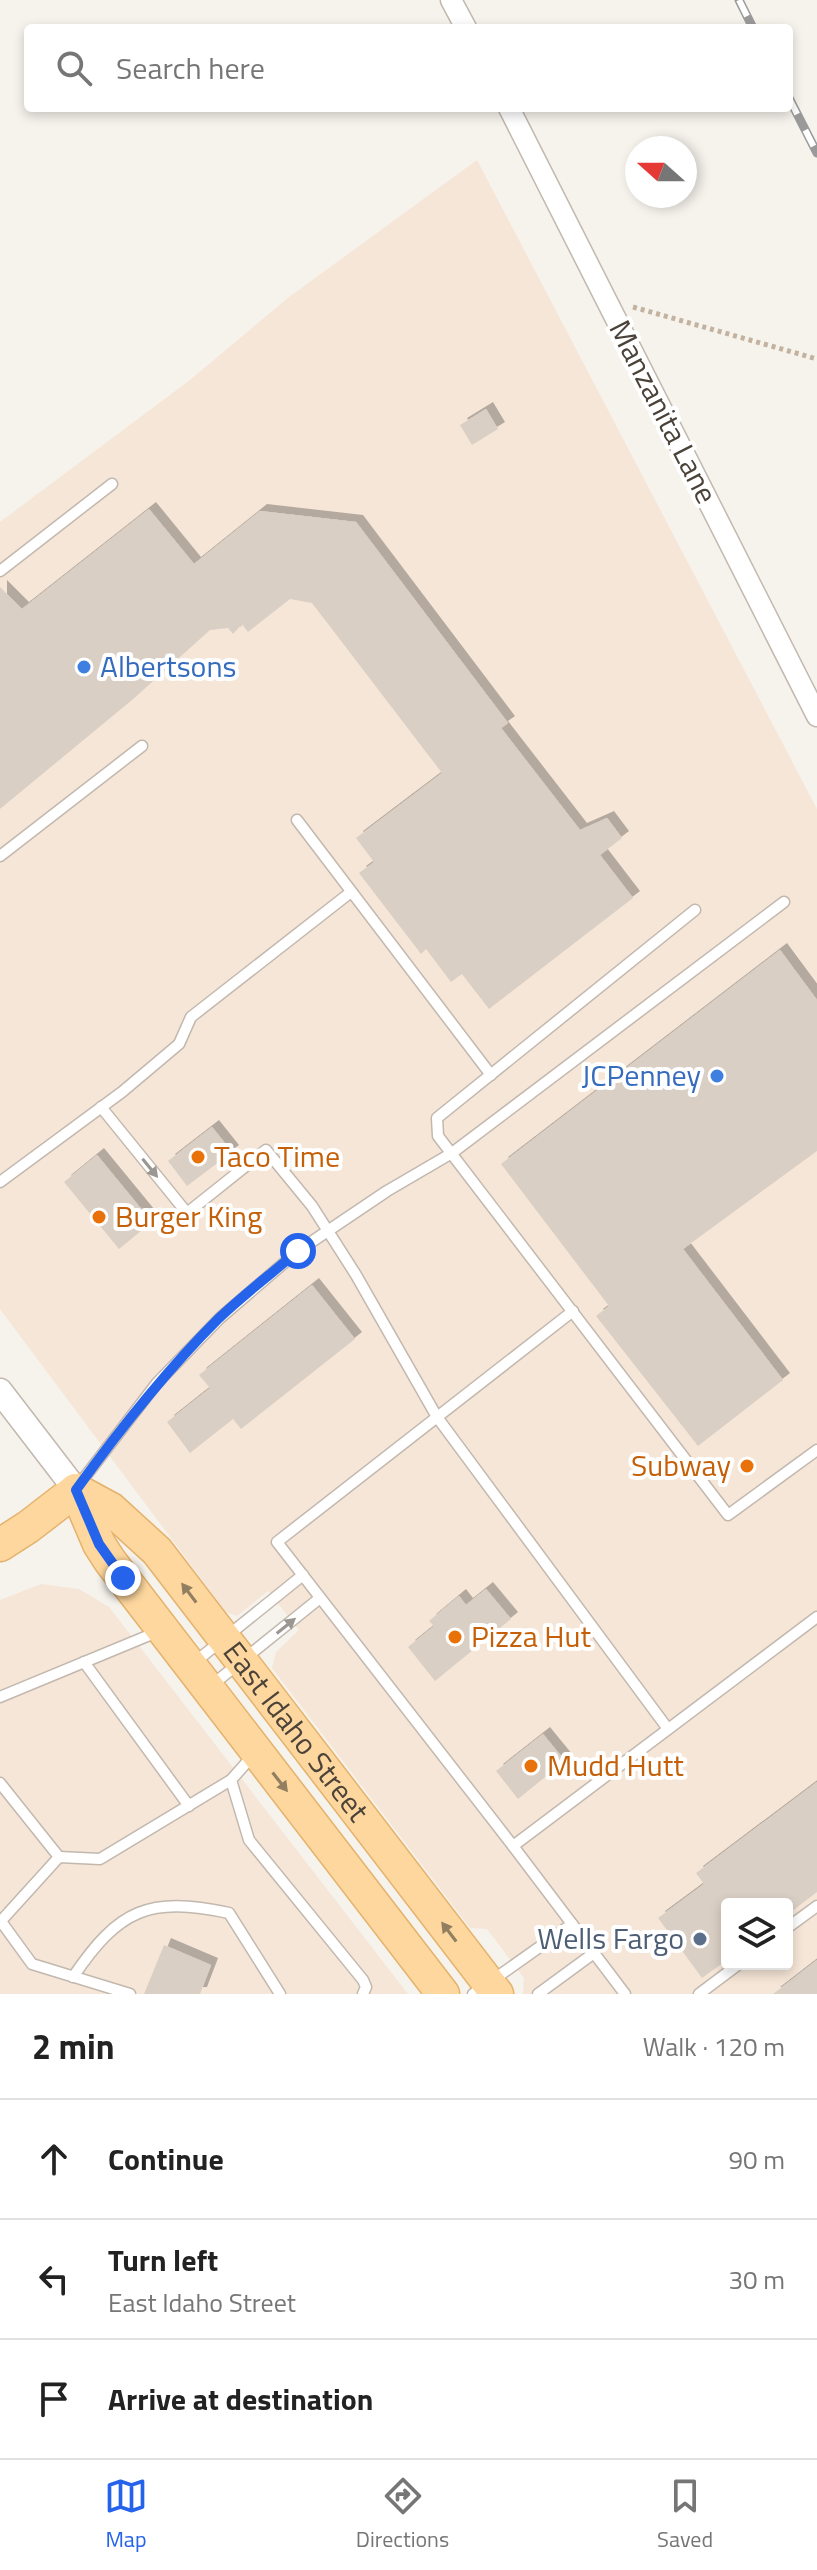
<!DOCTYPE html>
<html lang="en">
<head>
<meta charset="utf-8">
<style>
	body { margin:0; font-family:"Titillium Web",sans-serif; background:#f6f6f6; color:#222 }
	.controls { position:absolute; right:24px; bottom:24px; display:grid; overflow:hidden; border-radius:8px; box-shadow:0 4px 12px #0003 }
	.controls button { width:72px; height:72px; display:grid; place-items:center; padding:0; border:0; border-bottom:2px solid #e0e0e0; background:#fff; color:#222; font:40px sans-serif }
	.compass { position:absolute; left:625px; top:136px; width:72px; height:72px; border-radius:50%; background:#fff; box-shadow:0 4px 12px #0003; rotate:291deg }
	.stop { position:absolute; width:24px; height:24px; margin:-18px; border:6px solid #2563eb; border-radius:50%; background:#fff }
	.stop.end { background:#2563eb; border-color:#fff; box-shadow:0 2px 8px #0008 }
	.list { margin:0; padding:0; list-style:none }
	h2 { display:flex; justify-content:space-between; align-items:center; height:104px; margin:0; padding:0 32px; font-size:34px }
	h2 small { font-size:26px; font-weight:400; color:#767676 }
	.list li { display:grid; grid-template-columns:52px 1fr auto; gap:24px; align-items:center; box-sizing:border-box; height:120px; padding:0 32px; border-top:2px solid #e0e0e0 }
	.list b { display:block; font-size:30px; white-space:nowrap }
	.list p { margin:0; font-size:26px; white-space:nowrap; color:#767676 }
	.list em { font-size:26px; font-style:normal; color:#767676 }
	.icon { flex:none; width:44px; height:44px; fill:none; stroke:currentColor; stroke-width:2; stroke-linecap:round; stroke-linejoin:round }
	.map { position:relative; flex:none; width:817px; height:1994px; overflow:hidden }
	.search { position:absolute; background:#fff; box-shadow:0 4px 12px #0003; left:24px; right:24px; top:24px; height:88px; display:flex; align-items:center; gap:20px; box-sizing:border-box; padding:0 28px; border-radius:8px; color:#767676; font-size:30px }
	.sheet { height:464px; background:#fff }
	nav { display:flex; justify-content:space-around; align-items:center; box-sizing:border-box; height:112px; border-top:2px solid #e0e0e0; background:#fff; font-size:22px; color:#767676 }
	nav a { display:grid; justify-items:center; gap:4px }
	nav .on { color:#2563eb }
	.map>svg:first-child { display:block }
	.commercial { fill:#f6e6d8; fill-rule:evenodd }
	.building { fill:#dacfc4; filter:url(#shadow) }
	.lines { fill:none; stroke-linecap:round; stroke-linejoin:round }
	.service-casing { stroke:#c2b8ae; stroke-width:13 }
	.minor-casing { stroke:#c2b8ae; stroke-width:23 }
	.tertiary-casing { stroke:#c2b8ae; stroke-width:27 }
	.primary-casing { stroke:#e4b26c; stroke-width:35 }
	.path { stroke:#c3b2a0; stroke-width:5; stroke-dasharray:4 4; stroke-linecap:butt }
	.service { stroke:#fff; stroke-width:10 }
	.minor { stroke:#fff; stroke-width:20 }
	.tertiary { stroke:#fff; stroke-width:24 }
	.primary { stroke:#fdd79e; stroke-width:32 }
	.rail-casing { stroke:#9a9a9a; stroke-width:9 }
	.rail { stroke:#fff; stroke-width:6; stroke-dasharray:18; stroke-linecap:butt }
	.oneway { fill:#9c9792 }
	.oneway2 { fill:#927e61 }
	.route { stroke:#2563eb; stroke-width:10 }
	.shop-dot { fill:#3f7fe0; stroke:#fff; stroke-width:3 }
	.food-dot { fill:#e8710a; stroke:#fff; stroke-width:3 }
	.service-dot { fill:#5c6f8a; stroke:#fff; stroke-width:3 }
	.labels { text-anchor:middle; stroke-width:8; stroke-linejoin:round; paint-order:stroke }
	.street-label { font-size:30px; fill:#4b4239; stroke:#fff }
	.shop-label { font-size:30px; fill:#366cbe; stroke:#fff; text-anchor:start }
	.food-label { font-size:30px; fill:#c56008; stroke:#fff; text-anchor:start }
	.service-label { font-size:30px; fill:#4e5e75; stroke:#fff; text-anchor:end }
</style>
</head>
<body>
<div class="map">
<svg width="817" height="1994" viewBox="0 0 817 1994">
	<defs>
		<filter id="shadow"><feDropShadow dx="7" dy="-7" stdDeviation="0" flood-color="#0004"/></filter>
	</defs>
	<rect width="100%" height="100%" fill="#f6f2ec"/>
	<!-- commercial -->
	<g class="commercial">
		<path d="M477,160L817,809V1994H523L524,1978L487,1929L470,1928L272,1668L276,1652L299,1630L268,1591L237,1616L226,1612L0,1309V522L190,380L289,297ZM727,1904H787V1964H727Z"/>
		<path d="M41,1584L79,1589L109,1607L408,1994H0V1600Z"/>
	</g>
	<!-- building -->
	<g class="building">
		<path d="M486,409L498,429L472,445L460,425Z"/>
		<path d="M149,509L194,564L260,511L356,522L508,723L501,728L580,830L607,818L622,838L600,855L633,898L489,1009L462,974L451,982L426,949L421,954L359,873L374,862L356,838L442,773L312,603L290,599L248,632L242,624L233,634L228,628L210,630L132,700L0,809V587L22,609Z"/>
		<path d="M780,950L817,1000V1151L683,1249L783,1380L698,1446L596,1316L609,1306L501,1164Z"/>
		<path d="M212,1127L232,1152L187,1186L168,1161Z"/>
		<path d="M97,1155L152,1222L119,1249L64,1182Z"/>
		<path d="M312,1285L355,1339L241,1429L233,1419L190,1453L167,1422L210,1388L199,1375Z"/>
		<path d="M486,1589L511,1619L435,1681L408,1647L434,1626L429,1621L459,1596L466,1605Z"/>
		<path d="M543,1734L565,1761L518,1799L496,1771Z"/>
		<path d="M817,1782V1892L787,1915V1904H727V1960L702,1978L658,1918L704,1884L696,1873Z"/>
		<path d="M164,1945L211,1965L200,1994H144Z"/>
		<path d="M817,1960V1994H773Z"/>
	</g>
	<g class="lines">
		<defs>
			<g id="service">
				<path d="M0,571L112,484"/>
				<path d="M297,820L491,1075"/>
				<path d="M0,856L142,746"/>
				<path d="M695,910L437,1118L438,1136L728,1515L817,1450"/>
				<path d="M101,1107L187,1213L266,1150L312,1206L356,1275L437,1417L668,1729"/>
				<path d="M0,1182L122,1092L179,1044L191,1017L351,892"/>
				<path d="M78,1486L157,1383L220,1318L298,1251L387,1191L452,1153L784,902"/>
				<path d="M84,1662L189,1806"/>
				<path d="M195,1662L303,1575"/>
				<path d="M212,1685L320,1598"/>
				<path d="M0,1697L157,1632"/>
				<path d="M255,1753L231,1780L249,1840L363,1980L366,1987L363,1994"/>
				<path d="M0,1783L59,1857"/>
				<path d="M513,1846L277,1542L573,1311"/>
				<path d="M0,1920L32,1964L130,1994"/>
				<path d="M1,1921L59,1857L100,1859L231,1780"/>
				<path d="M787,1928L817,1906"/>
				<path d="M73,1977C119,1909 149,1896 229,1913L280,1994"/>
				<path d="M473,1994L572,1924"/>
				<path d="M538,1994L594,1953"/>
				<path d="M625,1994L513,1846L817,1617"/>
				<path d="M699,1994L739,1964"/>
			</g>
			<g id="minor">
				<path d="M451,0L466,28"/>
				<path d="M509,108L817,716"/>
			</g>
			<path id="tertiary" d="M0,1391L76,1490"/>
			<g id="primary">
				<path id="s1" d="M76,1490L111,1509L157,1551L497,1994"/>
				<path d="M76,1490L99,1544L110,1561L443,1994"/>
				<path d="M0,1545L28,1527L76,1490"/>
			</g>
		</defs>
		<!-- service casing -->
		<use href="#service" class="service-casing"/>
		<!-- minor casing -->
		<use href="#minor" class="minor-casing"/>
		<!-- tertiary casing -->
		<use href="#tertiary" class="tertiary-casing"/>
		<!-- primary casing -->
		<use href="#primary" class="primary-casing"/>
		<!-- path -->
		<path class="path" d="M633,307L817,359"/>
		<!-- service -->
		<use href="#service" class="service"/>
		<!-- minor -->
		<use href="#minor" class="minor"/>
		<!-- tertiary -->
		<use href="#tertiary" class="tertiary"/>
		<!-- primary -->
		<use href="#primary" class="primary"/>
		<defs>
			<g id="rail">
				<path d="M739,0L753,28"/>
				<path d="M789,98L817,153"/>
			</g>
		</defs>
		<!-- rail casing -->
		<use href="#rail" class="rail-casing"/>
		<!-- rail -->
		<use href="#rail" class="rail"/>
	</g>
	<!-- one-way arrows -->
	<defs><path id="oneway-solid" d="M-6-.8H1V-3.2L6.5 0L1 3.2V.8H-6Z" transform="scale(2)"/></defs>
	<g class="oneway">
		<use href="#oneway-solid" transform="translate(150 1168) rotate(51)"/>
		<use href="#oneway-solid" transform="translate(286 1626) rotate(-39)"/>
	</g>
	<g class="oneway2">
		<use href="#oneway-solid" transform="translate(189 1593) rotate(-127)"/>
		<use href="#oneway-solid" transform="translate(280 1782) rotate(52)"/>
		<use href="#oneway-solid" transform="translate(449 1932) rotate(-127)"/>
	</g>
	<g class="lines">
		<!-- route -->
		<path class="route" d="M123,1578L99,1544L76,1490C120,1429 165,1372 218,1319C243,1295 272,1273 298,1251"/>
	</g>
	<!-- markers -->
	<g class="shop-dot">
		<circle cx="84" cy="667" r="8"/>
		<circle cx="717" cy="1076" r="8"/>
	</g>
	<g class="food-dot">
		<circle cx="198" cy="1157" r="8"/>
		<circle cx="99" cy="1217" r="8"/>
		<circle cx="747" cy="1466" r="8"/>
		<circle cx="455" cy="1637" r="8"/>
		<circle cx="531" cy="1766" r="8"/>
	</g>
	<circle class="service-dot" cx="700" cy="1939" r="8"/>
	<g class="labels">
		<!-- street labels -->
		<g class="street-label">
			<text transform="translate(663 412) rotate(63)" y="10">Manzanita Lane</text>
			<text dy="10" stroke="none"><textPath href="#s1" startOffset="330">East Idaho Street</textPath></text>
		</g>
		<!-- shop labels -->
		<g class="shop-label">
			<text x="100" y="677">Albertsons</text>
			<text x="701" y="1086" text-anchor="end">JCPenney</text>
		</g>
		<!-- food labels -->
		<g class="food-label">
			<text x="214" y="1167">Taco Time</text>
			<text x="115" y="1227">Burger King</text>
			<text x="731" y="1476" text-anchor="end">Subway</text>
			<text x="471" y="1647">Pizza Hut</text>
			<text x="547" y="1776">Mudd Hutt</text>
		</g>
		<!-- service labels -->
		<g class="service-label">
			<text x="684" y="1949">Wells Fargo</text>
		</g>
	</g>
</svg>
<div class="controls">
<button><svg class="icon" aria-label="layers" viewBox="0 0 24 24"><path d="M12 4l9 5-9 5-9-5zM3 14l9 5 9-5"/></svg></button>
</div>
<svg class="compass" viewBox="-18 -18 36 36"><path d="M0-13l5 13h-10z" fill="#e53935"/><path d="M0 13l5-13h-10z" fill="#767676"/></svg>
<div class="stop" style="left:298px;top:1251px"></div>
<div class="stop end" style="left:123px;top:1578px"></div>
<div class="search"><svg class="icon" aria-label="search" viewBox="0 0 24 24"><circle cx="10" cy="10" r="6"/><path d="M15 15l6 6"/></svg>Search here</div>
</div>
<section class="sheet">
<h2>2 min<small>Walk · 120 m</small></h2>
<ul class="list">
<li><svg class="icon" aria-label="ahead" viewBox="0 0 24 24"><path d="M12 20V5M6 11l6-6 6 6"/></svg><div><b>Continue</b></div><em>90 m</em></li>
<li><svg class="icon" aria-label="left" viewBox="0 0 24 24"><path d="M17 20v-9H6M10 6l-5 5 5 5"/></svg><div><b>Turn left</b><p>East Idaho Street</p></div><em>30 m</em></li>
<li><svg class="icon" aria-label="arrive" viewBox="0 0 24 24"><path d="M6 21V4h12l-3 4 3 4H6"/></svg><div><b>Arrive at destination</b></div></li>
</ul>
</section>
<nav>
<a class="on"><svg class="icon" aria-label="map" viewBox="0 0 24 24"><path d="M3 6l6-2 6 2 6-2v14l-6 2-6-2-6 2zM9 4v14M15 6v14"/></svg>Map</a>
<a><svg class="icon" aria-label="directions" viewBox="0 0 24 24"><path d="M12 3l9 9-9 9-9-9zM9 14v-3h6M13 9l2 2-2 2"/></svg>Directions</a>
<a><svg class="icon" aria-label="saved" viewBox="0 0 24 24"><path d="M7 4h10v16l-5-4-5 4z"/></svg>Saved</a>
</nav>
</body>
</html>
